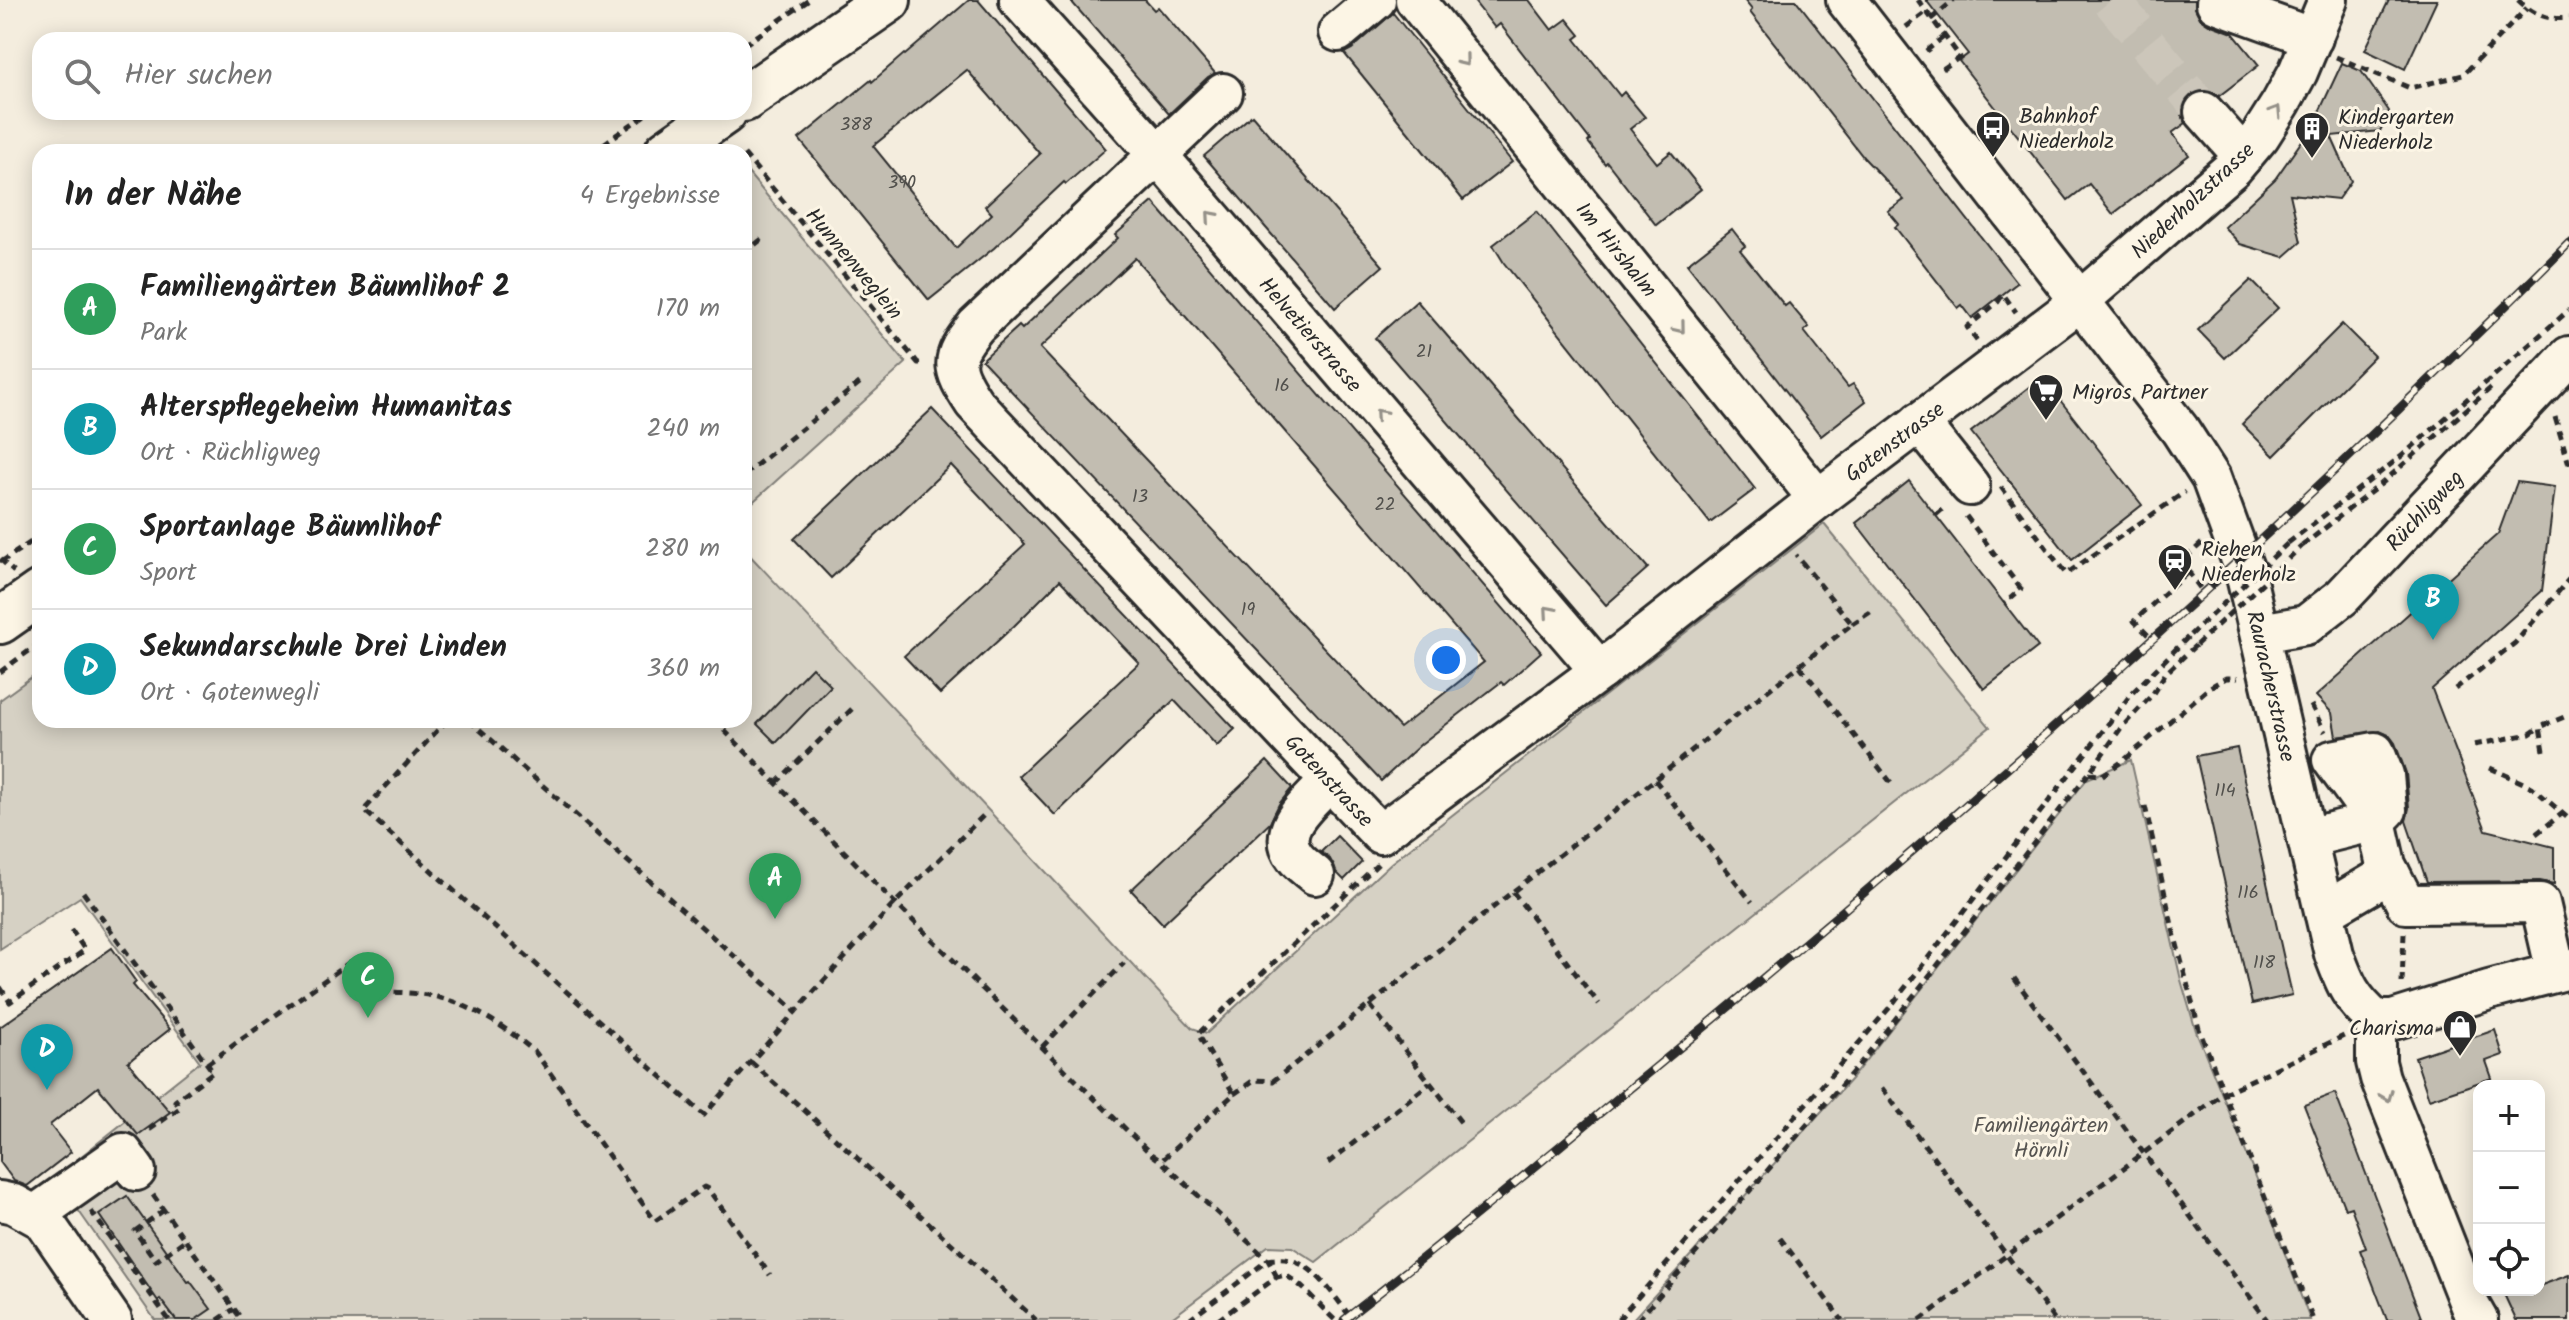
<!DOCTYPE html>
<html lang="de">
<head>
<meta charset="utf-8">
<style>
	body { margin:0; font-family:Kalam,sans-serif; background:#f6f6f6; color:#222 }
	.controls { position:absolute; right:24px; bottom:24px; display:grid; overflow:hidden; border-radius:16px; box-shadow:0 4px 20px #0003 }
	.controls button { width:72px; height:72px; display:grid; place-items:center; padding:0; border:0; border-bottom:2px solid #e0e0e0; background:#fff; color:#222; font:40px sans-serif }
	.you { position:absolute; left:1446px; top:660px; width:28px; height:28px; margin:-20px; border:6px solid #fff; border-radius:50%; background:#1a73e8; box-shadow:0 0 0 12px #1a73e833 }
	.badge { display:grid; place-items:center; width:52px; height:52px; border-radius:50%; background:#2b2b2b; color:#fff; font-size:26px; font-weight:700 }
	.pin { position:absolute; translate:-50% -66px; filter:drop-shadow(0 2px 4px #0008) }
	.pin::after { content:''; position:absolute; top:42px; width:28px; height:24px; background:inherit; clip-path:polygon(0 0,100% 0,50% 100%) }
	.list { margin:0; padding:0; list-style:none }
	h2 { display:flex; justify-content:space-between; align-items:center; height:104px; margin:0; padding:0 32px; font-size:34px }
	h2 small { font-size:26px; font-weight:400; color:#767676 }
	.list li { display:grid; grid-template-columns:52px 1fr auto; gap:24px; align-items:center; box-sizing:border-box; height:120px; padding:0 32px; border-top:2px solid #e0e0e0 }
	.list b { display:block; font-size:30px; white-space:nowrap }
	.list p { margin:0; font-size:26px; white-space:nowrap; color:#767676 }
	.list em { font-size:26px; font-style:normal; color:#767676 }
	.icon { flex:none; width:44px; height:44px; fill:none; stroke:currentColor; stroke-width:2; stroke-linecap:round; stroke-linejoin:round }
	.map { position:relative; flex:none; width:2569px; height:1320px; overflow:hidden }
	.search { position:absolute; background:#fff; box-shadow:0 4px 20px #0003; left:32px; top:32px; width:720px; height:88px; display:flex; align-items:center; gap:20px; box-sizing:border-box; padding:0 28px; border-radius:24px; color:#767676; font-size:30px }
	.panel { position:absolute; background:#fff; box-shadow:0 4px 20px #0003; left:32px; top:144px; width:720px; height:584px; border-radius:24px }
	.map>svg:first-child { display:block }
	.green { fill:#d6d1c4; stroke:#807e78; stroke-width:2 }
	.building { fill:#c2bdb1; stroke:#2b2b2b; stroke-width:2; fill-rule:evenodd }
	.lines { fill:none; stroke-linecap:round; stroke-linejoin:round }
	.minor-tunnel { stroke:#ccc6ba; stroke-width:38; stroke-dasharray:38 19; stroke-linecap:butt }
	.minor-casing { stroke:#2b2b2b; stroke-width:44 }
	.major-casing { stroke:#2b2b2b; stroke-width:50 }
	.path { stroke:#2b2b2b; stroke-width:5; stroke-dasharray:8 6; stroke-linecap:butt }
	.minor { stroke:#fcf5e5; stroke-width:38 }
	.major { stroke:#fcf5e5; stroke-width:44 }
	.rail-casing { stroke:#2b2b2b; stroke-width:9 }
	.rail { stroke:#fcf5e5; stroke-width:6; stroke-dasharray:18; stroke-linecap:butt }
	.path-bridge { stroke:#2b2b2b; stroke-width:5; stroke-dasharray:8 6; stroke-linecap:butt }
	.oneway { stroke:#949088 }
	.labels { text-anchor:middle; stroke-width:6; stroke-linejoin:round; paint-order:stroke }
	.number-label { font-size:18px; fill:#51504c }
	.poi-label { font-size:22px; fill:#2b2b2b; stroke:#fcf5e5; text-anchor:start }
	.street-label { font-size:22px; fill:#2b2b2b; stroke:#fcf5e5 }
	.park-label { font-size:22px; fill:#565451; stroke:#fcf5e5 }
</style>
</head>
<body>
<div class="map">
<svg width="2569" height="1320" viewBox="0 0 2569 1320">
	<rect width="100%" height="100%" fill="#f4edde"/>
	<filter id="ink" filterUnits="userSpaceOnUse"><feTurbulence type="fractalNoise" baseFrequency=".0125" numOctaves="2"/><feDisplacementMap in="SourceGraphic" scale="16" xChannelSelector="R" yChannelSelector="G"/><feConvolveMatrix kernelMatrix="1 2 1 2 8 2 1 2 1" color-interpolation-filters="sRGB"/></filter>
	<g filter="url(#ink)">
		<!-- green -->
		<g class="green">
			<path d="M744,168L906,363L744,510Z"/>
			<path d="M1824,524L1990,727L1316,1262L1292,1247L1268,1246L1169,1320H155L55,1177L200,1062L80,897L0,949V700L40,671V720H744V549L1192,1028L1207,1033L1391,863Z"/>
			<path d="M2131,760L2181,980L2196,1031L2256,1177L2310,1320H1632L1851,1079L2087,779Z"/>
		</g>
		<!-- building -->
		<g class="building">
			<path d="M969,0H978L1106,149L1066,184L1064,182L994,248L929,300L799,139L871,80L872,82L904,54L905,55ZM967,70L1040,154L985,206L992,214L956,248L873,146Z"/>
			<path d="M1070,0H1145L1154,10L1158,7L1215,73L1208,77L1169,114Z"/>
			<path d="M1473,0H1529L1552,30L1567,19L1580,35L1575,39L1620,96L1624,92L1645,117L1630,129L1657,163L1671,152L1701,189L1656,225L1607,162L1605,164L1596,152L1588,142L1590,140L1500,24L1495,28Z"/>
			<path d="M1744,0H1796L2017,283L1972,318L1962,305L1958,308L1895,227L1899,224L1888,211L1904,200L1864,158L1750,12L1752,10Z"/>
			<path d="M1926,0H2195V8L2200,18L2209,24L2233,33L2259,65L2219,96L2210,91L2200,90L2189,96L2183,106L2182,116L2186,123L2172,133L2189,155L2113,214L2089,184L2068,200L1959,61L1968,54Z"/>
			<path d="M2389,0H2437L2405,69L2365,50Z"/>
			<path d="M1393,13L1512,162L1463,200L1344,53L1352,49Z"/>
			<path d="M2342,63L2361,71L2389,111L2380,131L2331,136L2351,181L2338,199L2290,194L2301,242L2284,257L2240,244L2224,227L2275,179L2313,125Z"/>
			<path d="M1252,115L1383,266L1335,308L1204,156Z"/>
			<path d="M1153,202L1541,652L1504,685L1501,682L1421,744L1381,781L982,360L1019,326L1022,329L1118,238L1115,235ZM1135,258L1484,662L1400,728L1040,348Z"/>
			<path d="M1537,211L1755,489L1710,523L1504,263L1493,245Z"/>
			<path d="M1732,229L1745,246L1740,250L1785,306L1789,303L1809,327L1804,331L1848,387L1853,384L1866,401L1821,436L1687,264Z"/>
			<path d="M2251,280L2278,308L2225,358L2198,330Z"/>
			<path d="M1417,301L1648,568L1606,605L1375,338Z"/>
			<path d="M2342,324L2374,356L2274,456L2242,424Z"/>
			<path d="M2042,377L2142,505L2072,560L1971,432Z"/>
			<path d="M932,409L1235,729L1217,746L1174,700L1055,815L1018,776L1139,663L1060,580L1014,626L940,694L904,656L1025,544L951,465L831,578L794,539Z"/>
			<path d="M1909,481L2038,647L1984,689L1856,523Z"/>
			<path d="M2517,482L2555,487L2542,591L2432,689L2486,830L2554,847V884L2540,881L2427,882L2406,821L2409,808L2406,773L2395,743L2389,735L2380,731L2336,737L2332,713L2316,696L2498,534Z"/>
			<path d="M812,667L831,686L776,743L757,724Z"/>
			<path d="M2237,748L2292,995L2252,1004L2196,756Z"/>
			<path d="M1267,761L1292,788L1279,804L1270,823L1163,924L1131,890Z"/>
			<path d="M1337,836L1362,862L1344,880L1336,872L1330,859L1321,852Z"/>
			<path d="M112,948L136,982L133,985L170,1029L128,1062L170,1112L138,1135L98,1087L50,1125L71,1152L27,1186L14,1181L0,1162V1027Z"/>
			<path d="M2495,1030L2503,1055L2486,1061L2492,1078L2429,1099L2415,1057Z"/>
			<path d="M2335,1093L2383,1218L2422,1320H2387L2360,1250L2366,1248L2351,1207L2345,1209L2304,1105Z"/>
			<path d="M127,1196L188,1282L190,1281L211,1309L195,1320H176L160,1299L158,1301L99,1215Z"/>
			<path d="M2569,1275V1320H2516L2502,1290H2539V1286Z"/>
		</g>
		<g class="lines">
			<!-- minor-tunnel -->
			<path class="minor-tunnel" d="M2111,0L2204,112"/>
			<defs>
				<g id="minor">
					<path d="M1019,0L1157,154L1600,671"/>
					<path d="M1415,0L1818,499"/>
					<path d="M1846,0L2180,430L2211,478L2244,568L2334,954C2345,984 2351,999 2376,1020"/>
					<path d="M2216,3L2313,38"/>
					<path d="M1338,32L1376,0"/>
					<path d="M1223,93L976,326C949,359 951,368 974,403L1380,834L1600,671L1818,499L2070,309L2233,168L2260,136L2281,103L2298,72L2328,0"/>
					<path d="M2204,112L2243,156"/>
					<path d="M1919,422L1970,486"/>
					<path d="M2260,633L2306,625L2342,597L2569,356"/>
					<path d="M2375,752L2384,775L2387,810L2376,821L2332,760Z"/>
					<path d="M2307,838L2376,821L2386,865L2406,904L2540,903L2556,972"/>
					<path d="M1315,875C1308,869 1300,864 1295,857C1273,829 1313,800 1330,781"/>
					<path d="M2324,912L2390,873"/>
					<path d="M2376,1020V1062L2380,1078L2470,1306L2478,1320"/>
					<path d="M2376,1020H2393L2489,990L2569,969"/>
					<path d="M0,1201L14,1204L43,1220L112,1320"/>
					<path d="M36,1214L123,1153L136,1171"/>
				</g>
				<g id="major">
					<path d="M744,99L888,0"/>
					<path d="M667,152L724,112"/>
					<path d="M0,621L40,593"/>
				</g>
			</defs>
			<!-- minor casing -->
			<use href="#minor" class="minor-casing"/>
			<!-- major casing -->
			<use href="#major" class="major-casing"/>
			<!-- path -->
			<g class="path">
				<path d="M1918,0L1960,57L1941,70"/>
				<path d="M2518,0C2534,15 2547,20 2569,18"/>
				<path d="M1931,19L1954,0"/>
				<path d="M1906,27L1926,12"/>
				<path d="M744,45L809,0"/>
				<path d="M1926,51L1945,36"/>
				<path d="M2336,57L2410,88L2463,75L2527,8"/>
				<path d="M592,152L649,112"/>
				<path d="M744,154L918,363H926"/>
				<path d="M744,253L762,239"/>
				<path d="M1977,341L1967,327L1998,302L2003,294L2016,312"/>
				<path d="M2555,417L2569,464"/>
				<path d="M744,475L862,381"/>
				<path d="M2001,487L2066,574L2185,492"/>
				<path d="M1936,515L1946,506"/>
				<path d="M1966,516L2021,589L2004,604"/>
				<path d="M2288,543L2403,455L2569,310"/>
				<path d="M2302,546L2381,484L2492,387"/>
				<path d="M0,559L14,572"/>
				<path d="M1,562L40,536"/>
				<path d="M2191,571L2189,573L2200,588"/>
				<path d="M1852,624L1875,609"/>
				<path d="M2148,635L2134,621L2186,574L2178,565L2202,543"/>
				<path d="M1800,666L1892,784"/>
				<path d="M0,672L40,643"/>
				<path d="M2455,689L2515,643L2569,579"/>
				<path d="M2311,705L2325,732"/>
				<path d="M447,720L364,810L704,1115L796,1011"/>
				<path d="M469,720L796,1011L895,903L986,813"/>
				<path d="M714,720L895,903L1151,1154L1161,1161"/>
				<path d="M2474,745L2530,734L2540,727"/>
				<path d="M2544,751L2540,727L2569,715"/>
				<path d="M2490,768L2532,787L2569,819"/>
				<path d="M2089,773L2101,776L2123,761L2210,687L2226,678H2238"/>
				<path d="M1655,780L1752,902"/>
				<path d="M776,783L855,706"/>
				<path d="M2145,806L2172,925L2199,1029L2313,1320"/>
				<path d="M2536,834L2563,813"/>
				<path d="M83,892L213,1072L175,1101L180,1108L145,1133"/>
				<path d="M1513,892L1599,1004"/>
				<path d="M2014,978L2267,1320"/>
				<path d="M2402,983L2404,933"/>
				<path d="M0,987L10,1002L85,950L70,928"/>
				<path d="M1370,1005L1463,1125"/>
				<path d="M1042,1047L1124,963"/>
				<path d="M751,1062L1036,1320"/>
				<path d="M207,1064L353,960L374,992C389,992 404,992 419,994C462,998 504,1025 536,1053L655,1221L704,1187L708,1189L770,1275"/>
				<path d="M1882,1088L2055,1320"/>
				<path d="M1234,1094L1254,1080L1273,1081L1852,624L1796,555"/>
				<path d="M1328,1163L1430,1083"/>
				<path d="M153,1195L242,1320"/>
				<path d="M164,1210L135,1231L156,1261L185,1240"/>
				<path d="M91,1211L169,1320"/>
				<path d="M1780,1238L1842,1320"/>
				<path d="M1277,1277L1268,1260L1161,1161L1234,1094L1198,1034L1378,864"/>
				<path d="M218,1320L234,1309"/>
				<path d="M1189,1320L1268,1260C1309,1251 1330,1292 1353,1320"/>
				<path d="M1218,1320L1277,1277L1285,1275C1305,1286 1318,1305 1335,1320"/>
				<path d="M1618,1320L1891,1006L2132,693L2190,635"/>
				<path d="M1638,1320L1863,1060L2089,773L2121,728L2152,695L2165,674L2196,645"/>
				<path d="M1920,1320L2224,1093L2346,1035"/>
			</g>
			<!-- minor -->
			<use href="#minor" class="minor"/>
			<!-- major -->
			<use href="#major" class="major"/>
			<defs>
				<path id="rail" d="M1344,1320C1448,1240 1548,1155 1650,1072C1908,860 2158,641 2399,409C2456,354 2513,300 2569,243"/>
			</defs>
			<!-- rail casing -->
			<use href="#rail" class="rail-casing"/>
			<!-- rail -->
			<use href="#rail" class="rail"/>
			<!-- path-bridge -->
			<g class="path-bridge">
				<path d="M2190,635L2288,543"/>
				<path d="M2196,645L2302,546"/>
			</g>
		</g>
		<!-- one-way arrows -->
		<defs><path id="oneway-chevron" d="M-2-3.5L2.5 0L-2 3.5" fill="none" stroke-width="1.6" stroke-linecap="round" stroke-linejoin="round" transform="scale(2)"/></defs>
		<g class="oneway">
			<use href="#oneway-chevron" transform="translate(1464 61) rotate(51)"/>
			<use href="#oneway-chevron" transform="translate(2276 111) rotate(-58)"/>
			<use href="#oneway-chevron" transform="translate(1211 216) rotate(-131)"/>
			<use href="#oneway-chevron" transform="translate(1680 328) rotate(51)"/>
			<use href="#oneway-chevron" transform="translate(1380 414) rotate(-131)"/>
			<use href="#oneway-chevron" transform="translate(1549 611) rotate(-131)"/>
			<use href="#oneway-chevron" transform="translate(2387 1096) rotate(69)"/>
		</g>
	</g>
	<!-- icons -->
	<defs>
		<symbol id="bus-pin" viewBox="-11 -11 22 30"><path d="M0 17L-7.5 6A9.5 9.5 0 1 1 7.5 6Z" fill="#2b2b2b" stroke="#fcf5e5"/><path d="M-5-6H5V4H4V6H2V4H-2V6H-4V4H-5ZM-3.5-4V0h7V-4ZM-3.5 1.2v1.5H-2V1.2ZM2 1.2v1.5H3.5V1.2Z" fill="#fff"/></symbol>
		<symbol id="building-pin" viewBox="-11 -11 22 30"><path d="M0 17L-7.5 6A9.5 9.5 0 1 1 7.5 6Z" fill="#2b2b2b" stroke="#fcf5e5"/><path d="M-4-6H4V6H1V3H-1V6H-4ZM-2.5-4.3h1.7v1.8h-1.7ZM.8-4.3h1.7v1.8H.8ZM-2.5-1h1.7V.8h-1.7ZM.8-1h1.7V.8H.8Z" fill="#fff"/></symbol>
		<symbol id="supermarket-pin" viewBox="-11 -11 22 30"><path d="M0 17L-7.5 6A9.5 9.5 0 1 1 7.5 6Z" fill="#2b2b2b" stroke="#fcf5e5"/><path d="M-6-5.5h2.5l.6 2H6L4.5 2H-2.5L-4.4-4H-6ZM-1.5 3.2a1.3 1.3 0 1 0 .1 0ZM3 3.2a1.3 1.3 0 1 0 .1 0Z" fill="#fff"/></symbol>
		<symbol id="station-pin" viewBox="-11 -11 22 30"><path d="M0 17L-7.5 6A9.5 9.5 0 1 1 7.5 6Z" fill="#2b2b2b" stroke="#fcf5e5"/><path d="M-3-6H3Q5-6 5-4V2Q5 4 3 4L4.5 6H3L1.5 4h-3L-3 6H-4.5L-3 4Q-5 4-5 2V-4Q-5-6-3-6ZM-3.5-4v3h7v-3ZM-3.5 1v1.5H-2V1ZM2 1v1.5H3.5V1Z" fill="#fff"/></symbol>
		<symbol id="shop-pin" viewBox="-11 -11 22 30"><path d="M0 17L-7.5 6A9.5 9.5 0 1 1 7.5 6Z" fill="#2b2b2b" stroke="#fcf5e5"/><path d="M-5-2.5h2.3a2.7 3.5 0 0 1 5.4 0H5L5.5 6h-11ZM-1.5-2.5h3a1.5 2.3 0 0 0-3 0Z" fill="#fff"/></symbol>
	</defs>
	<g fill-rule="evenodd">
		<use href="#bus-pin" x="1973" y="108" width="40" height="54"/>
		<use href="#building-pin" x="2292" y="109" width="40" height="54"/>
		<use href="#supermarket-pin" x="2026" y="371" width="40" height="54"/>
		<use href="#station-pin" x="2155" y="541" width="40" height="54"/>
		<use href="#shop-pin" x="2440" y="1007" width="40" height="54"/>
	</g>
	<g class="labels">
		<!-- number labels -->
		<g class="number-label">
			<text x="856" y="130">388</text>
			<text x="902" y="188">390</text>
			<text x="1424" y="357">21</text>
			<text x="1282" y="391">16</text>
			<text x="1140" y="502">13</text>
			<text x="1385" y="510">22</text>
			<text x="1248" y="615">19</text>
			<text x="2225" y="796">114</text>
			<text x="2248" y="898">116</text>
			<text x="2264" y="968">118</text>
		</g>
		<!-- poi labels -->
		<g class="poi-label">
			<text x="2019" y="123">Bahnhof<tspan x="2019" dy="25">Niederholz</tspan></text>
			<text x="2338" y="124">Kindergarten<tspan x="2338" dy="25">Niederholz</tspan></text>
			<text x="2072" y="399">Migros Partner</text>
			<text x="2201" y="556">Riehen<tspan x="2201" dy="25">Niederholz</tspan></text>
			<text x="2434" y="1035" text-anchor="end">Charisma</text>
		</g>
		<!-- street labels -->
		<g class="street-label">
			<text transform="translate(2192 200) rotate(-43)" y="8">Niederholzstrasse</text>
			<text transform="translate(1617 249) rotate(51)" y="8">Im Hirshalm</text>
			<text transform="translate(855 263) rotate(50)" y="8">Hunnenweglein</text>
			<text transform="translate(1311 334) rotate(49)" y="8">Helvetierstrasse</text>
			<text transform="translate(1894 441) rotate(-37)" y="8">Gotenstrasse</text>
			<text transform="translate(2424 510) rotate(-47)" y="8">Rüchligweg</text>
			<text transform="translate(2272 686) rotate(77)" y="8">Rauracherstrasse</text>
			<text transform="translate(1330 780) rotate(47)" y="8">Gotenstrasse</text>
		</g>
		<!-- park labels -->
		<g class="park-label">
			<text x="2041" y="1132">Familiengärten<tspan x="2041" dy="25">Hörnli</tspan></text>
		</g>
	</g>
</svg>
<div class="controls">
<button>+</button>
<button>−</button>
<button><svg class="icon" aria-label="locate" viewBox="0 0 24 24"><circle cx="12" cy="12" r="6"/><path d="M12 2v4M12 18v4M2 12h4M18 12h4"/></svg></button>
</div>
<div class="you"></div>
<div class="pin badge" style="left:775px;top:919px;background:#2e9e5b">A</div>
<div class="pin badge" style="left:2433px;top:640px;background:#0f9aa8">B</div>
<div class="pin badge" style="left:368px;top:1018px;background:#2e9e5b">C</div>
<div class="pin badge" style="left:47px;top:1090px;background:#0f9aa8">D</div>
<div class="search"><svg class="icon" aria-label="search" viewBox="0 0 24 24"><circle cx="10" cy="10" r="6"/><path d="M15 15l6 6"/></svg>Hier suchen</div>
<section class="panel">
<h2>In der Nähe<small>4 Ergebnisse</small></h2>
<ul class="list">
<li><span class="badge" style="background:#2e9e5b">A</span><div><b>Familiengärten Bäumlihof 2</b><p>Park</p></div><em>170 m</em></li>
<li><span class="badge" style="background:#0f9aa8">B</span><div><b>Alterspflegeheim Humanitas</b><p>Ort · Rüchligweg</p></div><em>240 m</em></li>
<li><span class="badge" style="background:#2e9e5b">C</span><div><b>Sportanlage Bäumlihof</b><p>Sport</p></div><em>280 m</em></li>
<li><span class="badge" style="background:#0f9aa8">D</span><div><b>Sekundarschule Drei Linden</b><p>Ort · Gotenwegli</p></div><em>360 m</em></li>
</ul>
</section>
</div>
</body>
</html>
